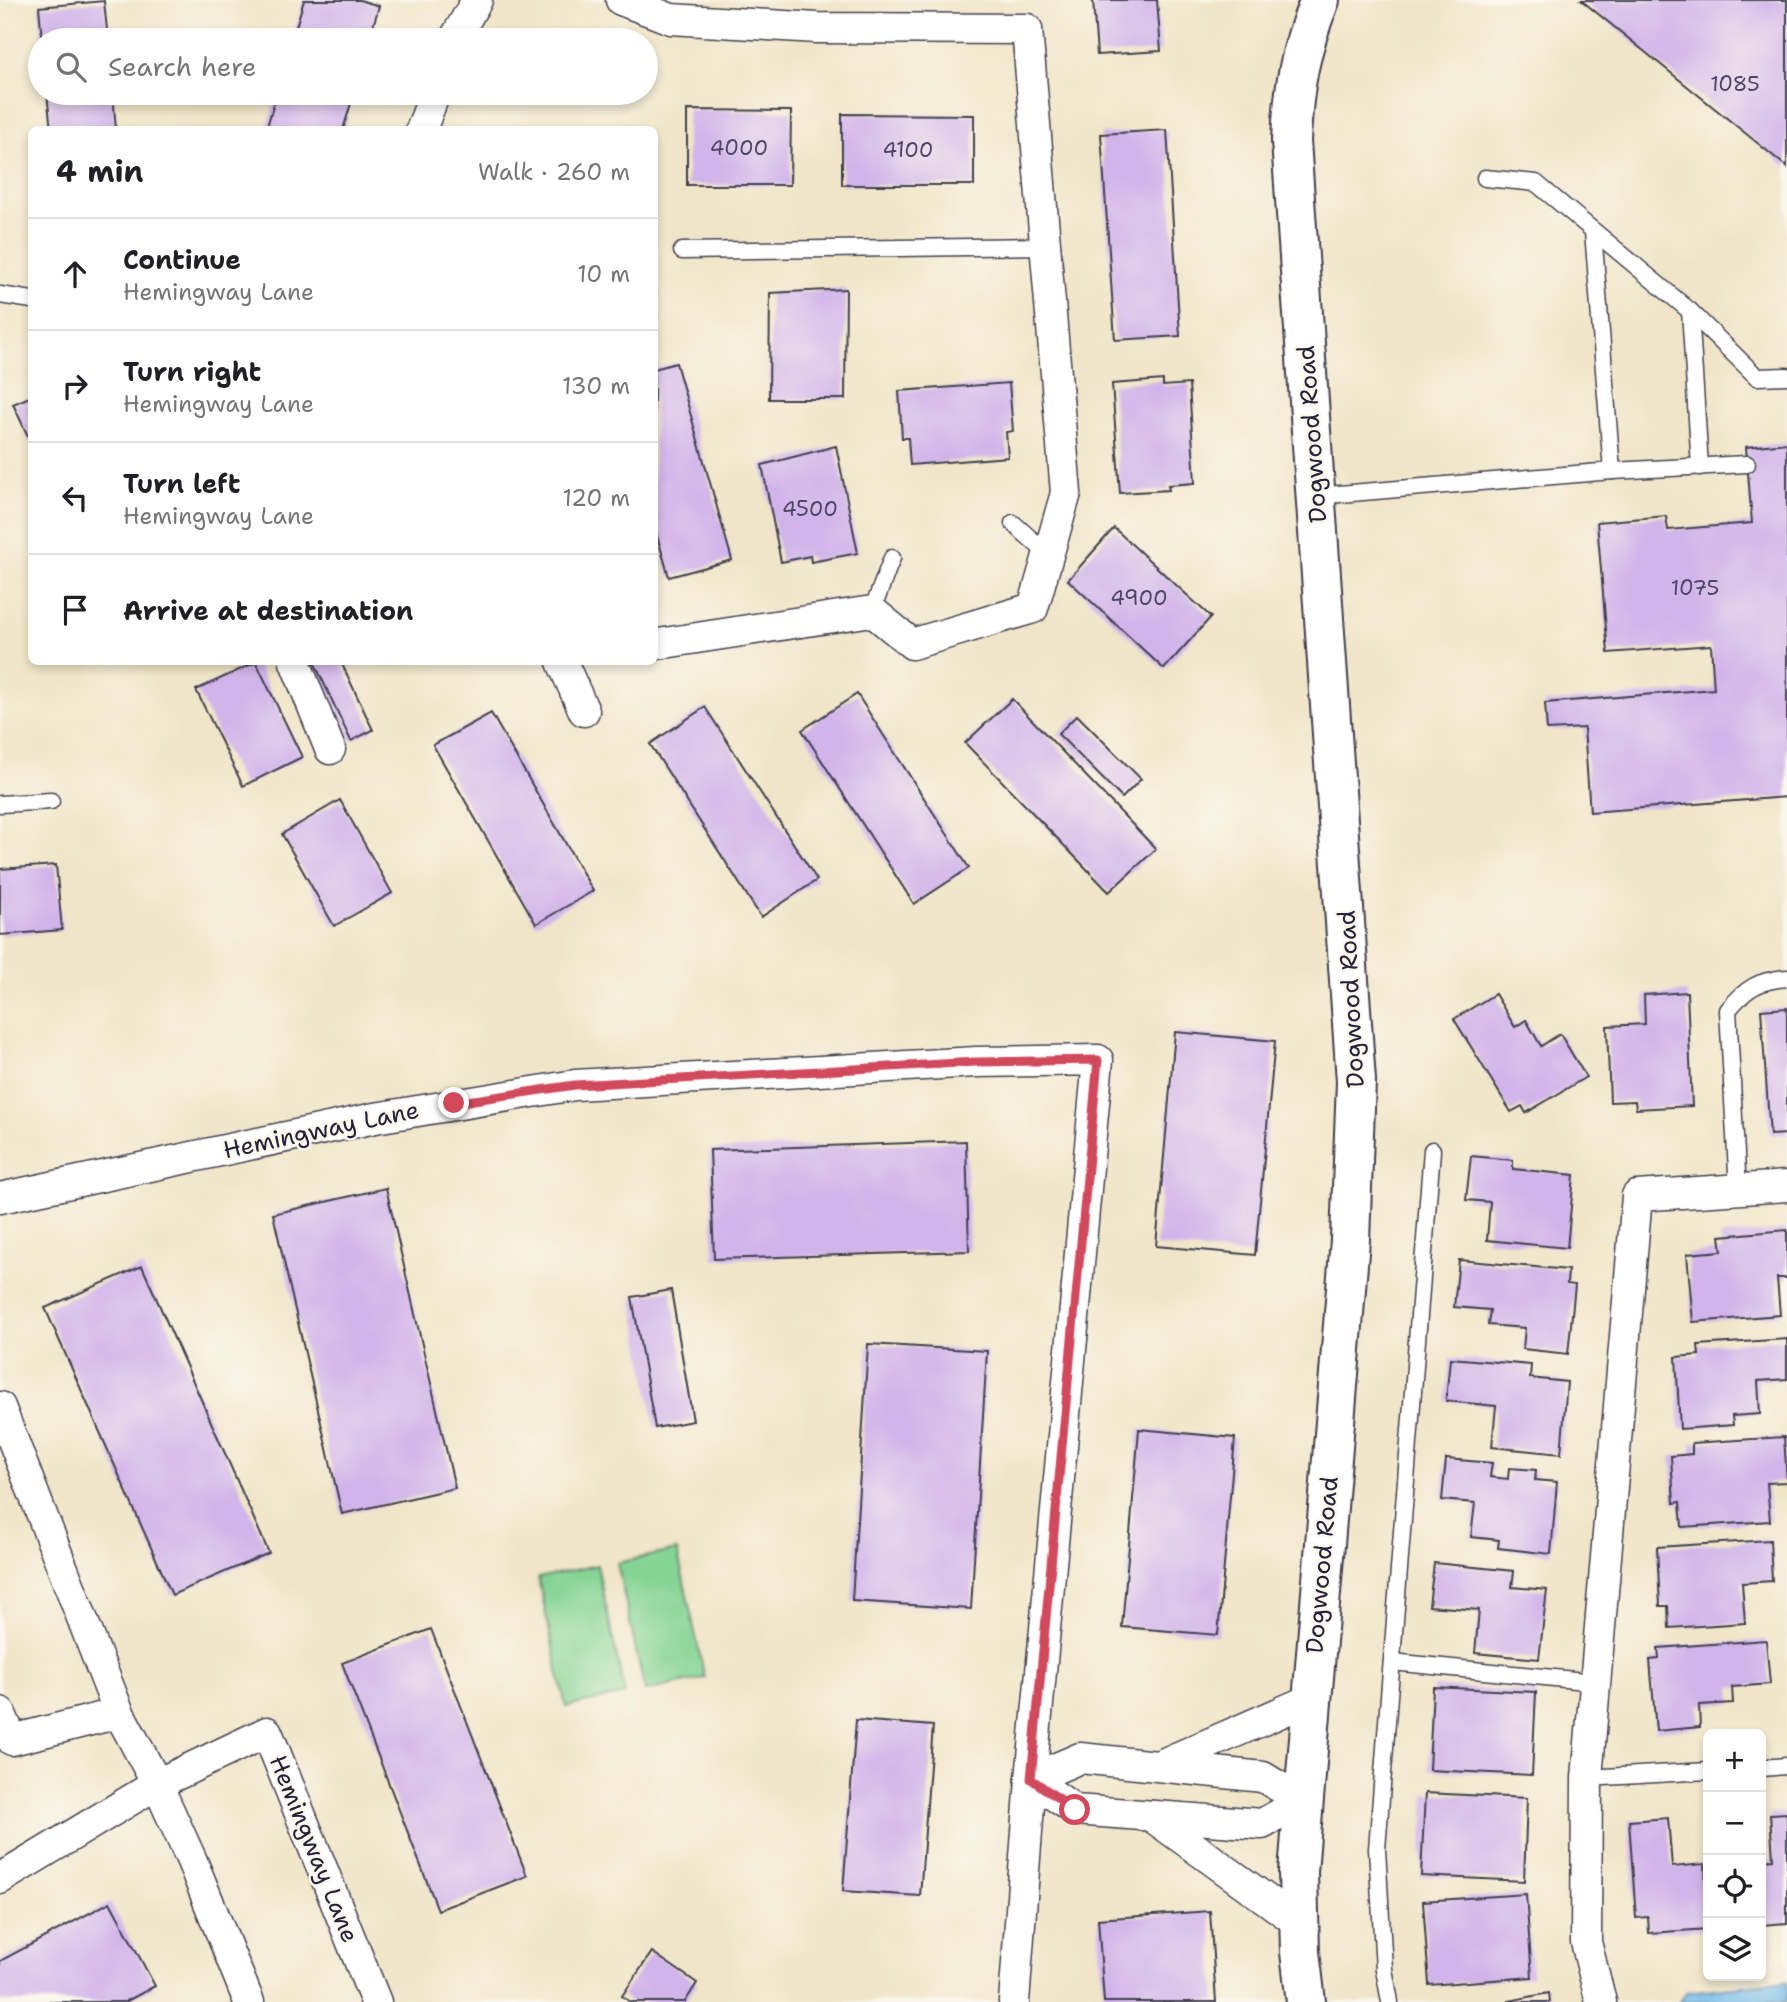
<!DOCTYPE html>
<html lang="en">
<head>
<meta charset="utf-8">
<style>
	body { margin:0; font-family:"Shantell Sans",sans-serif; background:#f2f2f2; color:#202124 }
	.controls { position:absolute; right:21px; bottom:21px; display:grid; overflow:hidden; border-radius:10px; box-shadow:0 4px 10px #0003 }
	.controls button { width:63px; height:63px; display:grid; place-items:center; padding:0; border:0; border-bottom:2px solid #e0e0e0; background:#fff; color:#202124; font:35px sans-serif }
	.stop { position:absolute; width:21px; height:21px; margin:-16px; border:5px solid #d1495b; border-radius:50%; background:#fff }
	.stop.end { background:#d1495b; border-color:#fff; box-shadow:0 2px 7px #0008 }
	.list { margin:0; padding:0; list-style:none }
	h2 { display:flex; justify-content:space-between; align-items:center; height:91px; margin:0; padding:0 28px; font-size:30px }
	h2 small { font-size:23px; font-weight:400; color:#757577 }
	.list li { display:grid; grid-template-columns:46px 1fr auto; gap:21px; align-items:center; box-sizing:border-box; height:112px; padding:0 28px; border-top:2px solid #e0e0e0 }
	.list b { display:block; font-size:26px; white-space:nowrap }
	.list p { margin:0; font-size:23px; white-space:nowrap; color:#757577 }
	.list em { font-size:23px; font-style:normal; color:#757577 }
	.icon { flex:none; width:38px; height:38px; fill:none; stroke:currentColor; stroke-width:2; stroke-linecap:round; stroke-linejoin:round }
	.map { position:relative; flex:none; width:1787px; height:2002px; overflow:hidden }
	.search { position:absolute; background:#fff; box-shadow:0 4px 10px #0003; left:28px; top:28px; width:630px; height:77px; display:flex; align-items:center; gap:18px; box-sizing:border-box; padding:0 24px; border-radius:38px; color:#757577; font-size:26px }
	.panel { position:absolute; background:#fff; box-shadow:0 4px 10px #0003; left:28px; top:126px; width:630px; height:539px; border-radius:10px }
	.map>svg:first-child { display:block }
	.green { fill:#85d494; stroke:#547b68; stroke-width:2 }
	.water { fill:#72baea; stroke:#4a6e92; stroke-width:2 }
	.building { fill:#d1b4ea }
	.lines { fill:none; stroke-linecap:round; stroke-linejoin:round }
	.lane-casing { stroke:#413f50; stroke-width:19 }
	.street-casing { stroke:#413f50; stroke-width:33 }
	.secondary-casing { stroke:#413f50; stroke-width:42 }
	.lane { stroke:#fff; stroke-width:16 }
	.street { stroke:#fff; stroke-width:30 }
	.secondary { stroke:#fff; stroke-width:38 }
	.route { stroke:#d1495b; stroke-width:9 }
	.labels { text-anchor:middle; stroke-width:5; stroke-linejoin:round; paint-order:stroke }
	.number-label { font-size:21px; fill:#4e4667 }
	.street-label { font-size:24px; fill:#22223b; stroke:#fbf7ec }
</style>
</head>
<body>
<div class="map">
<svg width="1787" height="2002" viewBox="0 0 1787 2002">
	<rect width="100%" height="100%" fill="#fbf7ec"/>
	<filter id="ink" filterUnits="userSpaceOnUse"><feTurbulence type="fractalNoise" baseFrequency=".0143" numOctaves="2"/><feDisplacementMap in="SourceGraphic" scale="14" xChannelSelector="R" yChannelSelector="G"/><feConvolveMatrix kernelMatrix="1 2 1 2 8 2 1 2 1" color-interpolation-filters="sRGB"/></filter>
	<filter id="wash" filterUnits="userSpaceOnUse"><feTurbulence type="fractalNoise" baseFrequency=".00686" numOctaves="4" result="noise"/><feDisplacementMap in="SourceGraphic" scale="28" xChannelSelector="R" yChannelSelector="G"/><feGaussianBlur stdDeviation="1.57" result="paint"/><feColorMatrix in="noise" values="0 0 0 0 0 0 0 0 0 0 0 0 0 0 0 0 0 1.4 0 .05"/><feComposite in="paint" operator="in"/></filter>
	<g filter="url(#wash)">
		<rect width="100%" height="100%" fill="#f0e5c8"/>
		<!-- green -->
		<g class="green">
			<path d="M677,1550L705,1678L645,1691L617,1563Z"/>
			<path d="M597,1565L625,1694L566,1707L538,1578Z"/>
		</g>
		<!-- water -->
		<path class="water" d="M1787,1981V2002H1680L1686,1992Z"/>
		<g id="blocks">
			<!-- building -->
			<g class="building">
				<path d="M304,0H360L379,6L369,40H292Z"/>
				<path d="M1093,0H1157L1161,51L1097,55Z"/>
				<path d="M1581,0H1787V167Z"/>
				<path d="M104,1L108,40H42L39,7Z"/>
				<path d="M47,93H113L116,130H51Z"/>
				<path d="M277,93H354L343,130H266Z"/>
				<path d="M687,110L791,111L790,185H687Z"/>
				<path d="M842,114L974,115V185H842Z"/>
				<path d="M1167,130L1180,336L1115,340L1101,134Z"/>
				<path d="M846,289L845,399H769L770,293Z"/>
				<path d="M676,363L732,560L669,577L654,525V369Z"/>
				<path d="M1163,380V386L1189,384L1195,483L1168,485L1169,490L1120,493L1112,384Z"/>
				<path d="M1009,383L1013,431L1006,432L1008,457L910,465L908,438H902L899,391Z"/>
				<path d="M32,396V445L13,404Z"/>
				<path d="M1787,443V797L1590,812L1584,728L1547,730L1545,703L1714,689L1711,645L1608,653L1597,522L1666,516L1668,530L1752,523L1746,447Z"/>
				<path d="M836,446L858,553L811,562L810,556L781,562L762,465Z"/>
				<path d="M1114,528L1211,617L1164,669L1068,580Z"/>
				<path d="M256,662L302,757L243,786L196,690Z"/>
				<path d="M314,662H341L373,730L351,741Z"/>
				<path d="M857,694L969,868L914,904L802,730Z"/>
				<path d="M1012,699L1156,849L1109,892L965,743Z"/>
				<path d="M705,707L817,880L761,917L650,744Z"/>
				<path d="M491,713L593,891L536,924L433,745Z"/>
				<path d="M1077,715L1141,779L1122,798L1058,734Z"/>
				<path d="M340,800L392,893L334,926L282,834Z"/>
				<path d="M56,865L62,930L0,935V869Z"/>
				<path d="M1687,992L1692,1106L1636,1109L1635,1101L1610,1102L1607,1026L1645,1024L1644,995Z"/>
				<path d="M1495,994L1515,1027L1526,1020L1541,1046L1560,1034L1586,1077L1526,1113L1522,1106L1511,1112L1454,1019Z"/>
				<path d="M1787,1008V1134L1770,1135L1761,1010Z"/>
				<path d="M1175,1032L1275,1041L1255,1255L1156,1246Z"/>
				<path d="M966,1141L969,1251L714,1259L710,1150Z"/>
				<path d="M1471,1156L1513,1160V1169L1574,1175L1567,1248L1487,1240L1490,1202L1466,1200Z"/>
				<path d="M386,1188L455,1488L342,1514L273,1214Z"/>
				<path d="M1787,1230V1278H1777L1780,1315L1693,1322L1687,1254L1722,1251L1720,1236Z"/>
				<path d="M1459,1260L1568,1270L1567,1284L1575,1285L1568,1354L1523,1349L1525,1328L1488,1325L1490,1310L1454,1307Z"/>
				<path d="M142,1266L269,1553L172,1595L45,1308Z"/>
				<path d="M671,1290L693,1421L655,1428L632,1297Z"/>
				<path d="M1787,1339V1379L1758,1381L1760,1414L1732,1416L1733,1425L1680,1429L1676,1357L1699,1355L1698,1345Z"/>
				<path d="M868,1344L987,1351L971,1609L852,1601Z"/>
				<path d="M1450,1358L1531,1365L1530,1378L1567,1382L1561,1454L1492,1447L1496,1406L1446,1401Z"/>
				<path d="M1139,1429L1235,1438L1218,1635L1122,1627Z"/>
				<path d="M1784,1437L1787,1482L1767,1483L1770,1521L1682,1527L1680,1502L1674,1503L1671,1456L1692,1454V1443Z"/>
				<path d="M1446,1459L1492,1463L1490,1477L1508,1479L1509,1468L1536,1470L1535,1480L1557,1482L1551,1554L1498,1548L1499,1540L1471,1537L1475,1503L1442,1500Z"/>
				<path d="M1770,1540L1772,1581L1742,1583L1745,1623L1669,1628L1668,1606H1660L1657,1547Z"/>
				<path d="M1434,1563L1514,1571L1512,1587L1547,1590L1539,1659L1475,1653L1479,1610L1429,1606Z"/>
				<path d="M431,1629L527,1876L438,1910L342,1663Z"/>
				<path d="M1766,1640L1770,1684L1732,1687L1733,1703L1699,1705L1700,1727L1656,1731L1650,1660L1659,1659L1658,1648Z"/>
				<path d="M1433,1687L1536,1692L1532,1775L1429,1770Z"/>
				<path d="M856,1720L933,1726L920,1896L843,1891Z"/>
				<path d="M1425,1793L1527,1798L1524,1881L1421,1876Z"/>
				<path d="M1787,1813V1923L1761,1925V1860L1773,1859L1770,1814Z"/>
				<path d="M1668,1818L1672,1867L1705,1864L1708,1929L1649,1933L1648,1917L1636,1918L1629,1821Z"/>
				<path d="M1526,1894L1532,1977L1429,1985L1423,1901Z"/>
				<path d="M110,1902L155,1986L125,2002H0V1961Z"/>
				<path d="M1210,1911L1216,2002H1104L1098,1919Z"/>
				<path d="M652,1952L697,1983L685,2002H630L622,1996Z"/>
				<path d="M1549,1993L1550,2002H1509V2001Z"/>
			</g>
		</g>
	</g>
	<g filter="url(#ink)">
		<use href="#blocks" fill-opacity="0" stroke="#413f50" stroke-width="2"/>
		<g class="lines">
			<defs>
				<g id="lane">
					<path d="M1485,178L1536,183L1690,311L1757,377L1787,376"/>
					<path d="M682,251L1046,246"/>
					<path d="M0,295L32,300"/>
					<path d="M1690,311L1700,467"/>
					<path d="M1612,471L1747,464"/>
					<path d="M1316,496L1612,471L1593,231"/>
					<path d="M1013,523L1050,556"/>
					<path d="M872,611L892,558"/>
					<path d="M0,804L51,801"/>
					<path d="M1738,1190L1728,1010C1746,988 1759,980 1787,978"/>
					<path d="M1392,1662L1595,1682"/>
					<path d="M1761,1768L1787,1766"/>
					<path d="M1587,1778L1708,1771"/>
					<path d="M1390,2002L1384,1969L1377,1849L1432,1150"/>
				</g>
				<g id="street">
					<path d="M621,0L671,19L817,28L1027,29L1066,493L1033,608L912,644L872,611L658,644"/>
					<path d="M454,40L477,0"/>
					<path d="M421,130L435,93"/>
					<path d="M295,662L330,749"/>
					<path d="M562,662L584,711"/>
					<path d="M0,1198L375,1118L575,1085L976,1062L1098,1060L1031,1779L1014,2002"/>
					<path d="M0,1407L119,1713L157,1784L192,1861L249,2002"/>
					<path d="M0,1712L12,1740L119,1713"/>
					<path d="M1160,1765L1311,1699"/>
					<path d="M1031,1779L1075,1810L1262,1824L1303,1801"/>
					<path d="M1031,1779L1080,1758L1263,1777L1303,1801"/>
					<path d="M1151,1816L1299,1923"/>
					<path d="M0,1879L157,1784L267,1732L376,2002"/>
					<path d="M1601,2002L1586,1942L1587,1778L1637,1196L1787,1186"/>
				</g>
				<path id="secondary" d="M1306,2002L1300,1952L1298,1872L1350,1240L1356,1081L1291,141C1293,88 1300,49 1320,0"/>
			</defs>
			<!-- lane casing -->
			<use href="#lane" class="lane-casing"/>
			<!-- street casing -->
			<use href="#street" class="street-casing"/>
			<!-- secondary casing -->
			<use href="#secondary" class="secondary-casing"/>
			<!-- lane -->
			<use href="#lane" class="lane"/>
			<!-- street -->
			<use href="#street" class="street"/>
			<!-- secondary -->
			<use href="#secondary" class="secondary"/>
		</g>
	</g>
	<g class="lines" filter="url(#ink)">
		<!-- route -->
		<path class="route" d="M454,1103L575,1085L976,1062L1098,1060L1031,1779L1075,1810"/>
	</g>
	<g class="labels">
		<!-- number labels -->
		<g class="number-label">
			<text x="1735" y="91">1085</text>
			<text x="739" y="155">4000</text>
			<text x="908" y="157">4100</text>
			<text x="810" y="516">4500</text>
			<text x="1695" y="595">1075</text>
			<text x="1139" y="605">4900</text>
		</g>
		<!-- street labels -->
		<g class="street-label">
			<text transform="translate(1312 434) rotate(-94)" y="8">Dogwood Road</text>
			<text transform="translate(1351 999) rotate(-93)" y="8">Dogwood Road</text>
			<text transform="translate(321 1130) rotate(-12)" y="8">Hemingway Lane</text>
			<text transform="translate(1322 1565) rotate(-85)" y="8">Dogwood Road</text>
			<text transform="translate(314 1849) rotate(68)" y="8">Hemingway Lane</text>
		</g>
	</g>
</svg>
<div class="controls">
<button>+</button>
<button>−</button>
<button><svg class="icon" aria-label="locate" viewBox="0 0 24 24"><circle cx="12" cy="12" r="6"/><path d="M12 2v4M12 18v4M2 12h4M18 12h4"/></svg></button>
<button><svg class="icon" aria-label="layers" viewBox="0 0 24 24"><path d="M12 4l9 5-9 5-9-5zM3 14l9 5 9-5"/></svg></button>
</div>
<div class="stop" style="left:1075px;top:1810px"></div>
<div class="stop end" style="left:454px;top:1103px"></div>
<div class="search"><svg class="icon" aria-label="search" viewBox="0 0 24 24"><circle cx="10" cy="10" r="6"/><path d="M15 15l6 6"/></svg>Search here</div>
<section class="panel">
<h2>4 min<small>Walk · 260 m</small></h2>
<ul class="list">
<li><svg class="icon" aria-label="ahead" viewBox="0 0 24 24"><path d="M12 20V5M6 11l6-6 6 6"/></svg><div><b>Continue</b><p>Hemingway Lane</p></div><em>10 m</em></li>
<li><svg class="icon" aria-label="right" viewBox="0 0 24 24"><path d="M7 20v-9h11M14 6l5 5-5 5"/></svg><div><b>Turn right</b><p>Hemingway Lane</p></div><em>130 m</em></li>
<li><svg class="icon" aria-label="left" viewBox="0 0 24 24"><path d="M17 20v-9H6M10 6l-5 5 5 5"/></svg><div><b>Turn left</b><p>Hemingway Lane</p></div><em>120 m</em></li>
<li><svg class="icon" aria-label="arrive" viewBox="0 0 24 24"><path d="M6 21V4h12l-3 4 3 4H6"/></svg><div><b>Arrive at destination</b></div></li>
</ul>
</section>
</div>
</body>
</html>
